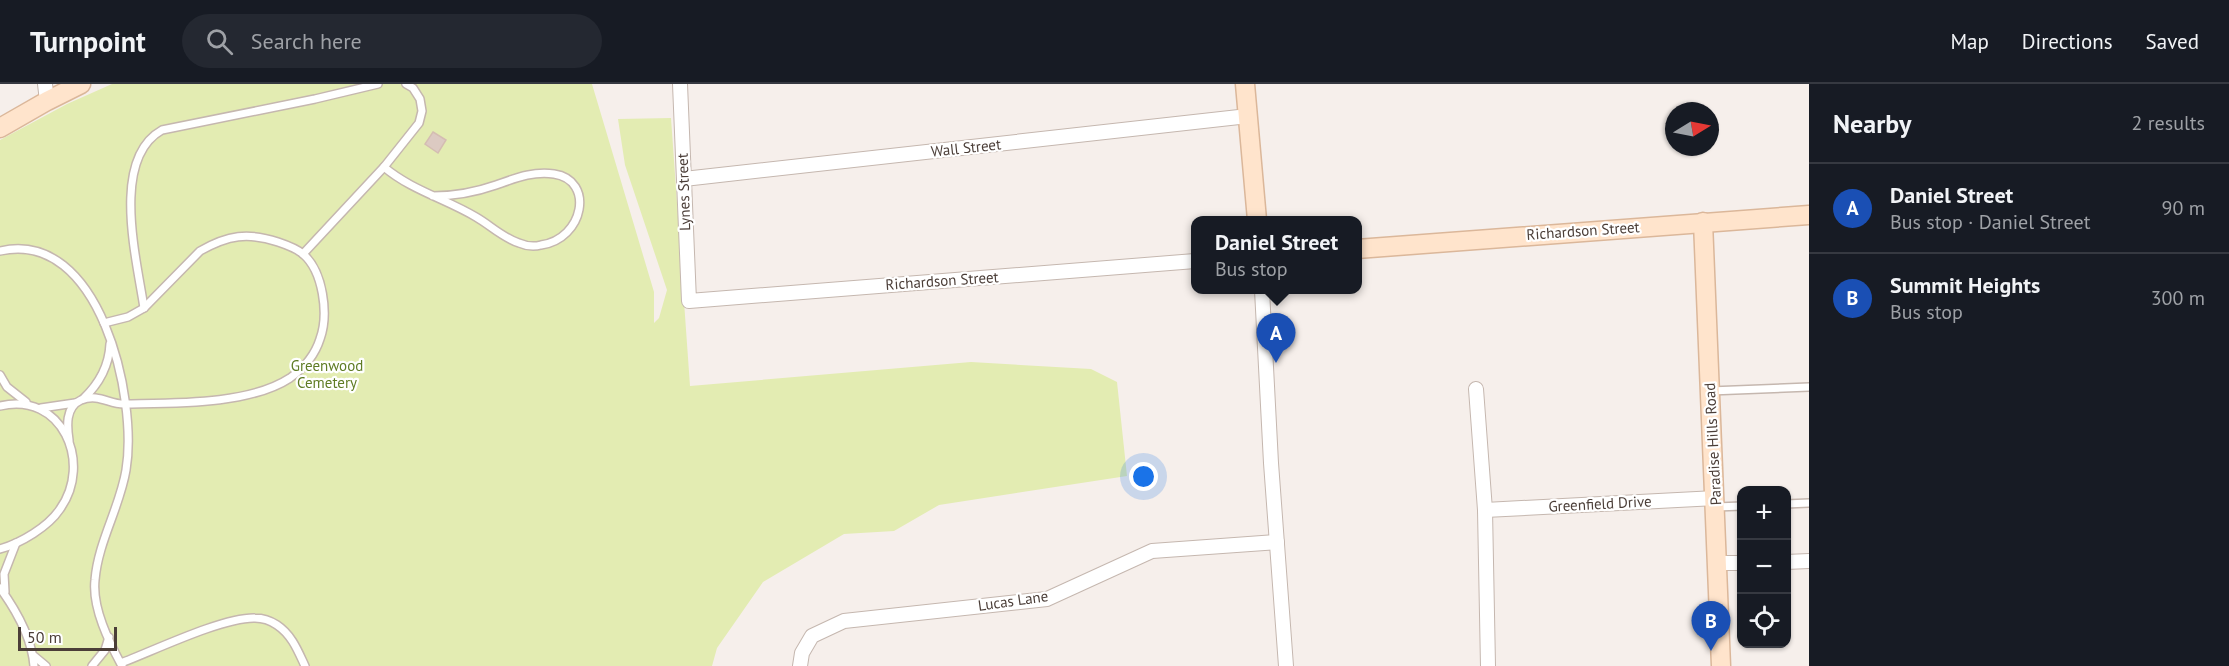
<!DOCTYPE html>
<html lang="en">
<head>
<meta charset="utf-8">
<style>
	body { margin:0; font-family:"PT Sans",sans-serif; background:#242831; color:#f1f3f6 }
	.controls { position:absolute; right:18px; bottom:18px; display:grid; overflow:hidden; border-radius:12px; box-shadow:0 2px 4px #0004 }
	.controls button { width:54px; height:54px; display:grid; place-items:center; padding:0; border:0; border-bottom:2px solid #363941; background:#171b24; color:#f1f3f6; font:30px sans-serif }
	.compass { position:absolute; left:1665px; top:18px; width:54px; height:54px; border-radius:50%; background:#171b24; box-shadow:0 2px 4px #0004; rotate:80deg }
	.scale { position:absolute; left:18px; bottom:15px; width:99px; box-sizing:border-box; padding-left:6px; border:3px solid #4b3e38; border-top:0; font-size:16px; line-height:21px; white-space:nowrap; color:#4b3e38; -webkit-text-stroke:4px #fff; paint-order:stroke }
	.you { position:absolute; left:1144px; top:393px; width:21px; height:21px; margin:-15px; border:4px solid #fff; border-radius:50%; background:#1a73e8; box-shadow:0 0 0 9px #1a73e833 }
	.badge { display:grid; place-items:center; width:39px; height:39px; border-radius:50%; background:#ff1939; color:#fff; font-size:20px; font-weight:700 }
	.pin { position:absolute; translate:-50% -50px; filter:drop-shadow(0 2px 3px #0008) }
	.pin::after { content:''; position:absolute; top:32px; width:21px; height:18px; background:inherit; clip-path:polygon(0 0,100% 0,50% 100%) }
	.popup { position:absolute; left:1191px; top:132px; width:171px; height:78px; box-sizing:border-box; display:grid; place-content:center; border-radius:12px; background:#171b24; filter:drop-shadow(0 2px 4px #0005); font-size:20px; white-space:nowrap; color:#9ea1a6 }
	.popup b { font-size:22px; color:#f1f3f6 }
	.popup::after { content:''; position:absolute; left:50%; top:100%; margin-left:-12px; border:12px solid transparent; border-top-color:#171b24 }
	.list { margin:0; padding:0; list-style:none }
	h2 { display:flex; justify-content:space-between; align-items:center; height:78px; margin:0; padding:0 24px; font-size:26px }
	h2 small { font-size:20px; font-weight:400; color:#9ea1a6 }
	.list li { display:grid; grid-template-columns:39px 1fr auto; gap:18px; align-items:center; box-sizing:border-box; height:90px; padding:0 24px; border-top:2px solid #363941 }
	.list b { display:block; font-size:22px; white-space:nowrap }
	.list p { margin:0; font-size:20px; white-space:nowrap; color:#9ea1a6 }
	.list em { font-size:20px; font-style:normal; color:#9ea1a6 }
	.icon { flex:none; width:33px; height:33px; fill:none; stroke:currentColor; stroke-width:2; stroke-linecap:round; stroke-linejoin:round }
	.map { position:relative; flex:none; width:1809px; height:582px; overflow:hidden }
	header { display:flex; align-items:center; gap:36px; box-sizing:border-box; height:84px; padding:0 30px; background:#171b24; border-bottom:2px solid #363941 }
	header strong { font-size:28px }
	nav { display:flex; gap:33px; margin-inline-start:auto; font-size:21px }
	.search { width:420px; height:54px; background:#242831; display:flex; align-items:center; gap:15px; box-sizing:border-box; padding:0 21px; border-radius:33px; color:#9ea1a6; font-size:22px }
	main { display:flex }
	aside { flex:1; background:#171b24 }
	.map>svg:first-child { display:block }
	.green { fill:#e3ecb2 }
	.building { fill:#dccac2; stroke:#d4bdb2; stroke-width:1.5 }
	.lines { fill:none; stroke-linecap:round; stroke-linejoin:round }
	.lane-casing { stroke:#c5b7af; stroke-width:10 }
	.street-casing { stroke:#c5b7af; stroke-width:16 }
	.secondary-casing { stroke:#dbb79a; stroke-width:21 }
	.lane { stroke:#fff; stroke-width:7 }
	.street { stroke:#fff; stroke-width:14 }
	.secondary { stroke:#ffe4cc; stroke-width:18 }
	.labels { text-anchor:middle; stroke-width:4.5; stroke-linejoin:round; paint-order:stroke }
	.street-label { font-size:15px; fill:#4b3e38; stroke:#fff }
	.park-label { font-size:15px; fill:#5f7c25; stroke:#fff }
</style>
</head>
<body>
<header>
<strong>Turnpoint</strong>
<div class="search"><svg class="icon" aria-label="search" viewBox="0 0 24 24"><circle cx="10" cy="10" r="6"/><path d="M15 15l6 6"/></svg>Search here</div>
<nav><a>Map</a><a>Directions</a><a>Saved</a></nav>
</header>
<main>
<div class="map">
<svg width="1809" height="582" viewBox="0 0 1809 582">
	<rect width="100%" height="100%" fill="#f6efeb"/>
	<!-- green -->
	<path class="green" d="M112,0H592L654,208V239L659,234L667,206L625,81L618,35L671,34L690,302L971,278L1091,285L1117,298L1127,392L939,421L894,447L844,450L763,498L717,564L712,582H0V56L67,20Z"/>
	<!-- building -->
	<path class="building" d="M433,48L446,56L438,69L425,60Z"/>
	<g class="lines">
		<defs>
			<g id="lane">
				<path d="M384,83C411,106 446,115 476,133C490,141 503,154 519,159C526,162 534,163 541,161C584,155 595,96 554,90C533,87 516,94 496,101C476,108 455,112 433,112"/>
				<path d="M0,167C100,144 138,315 126,386C120,423 98,458 95,496C92,524 109,558 122,582"/>
				<path d="M303,170L384,83L419,39L422,27L420,15L413,4L406,0"/>
				<path d="M144,224C137,176 110,75 162,46L315,15L378,0"/>
				<path d="M0,291L7,303L26,318"/>
				<path d="M1710,307L1809,303"/>
				<path d="M83,315C99,300 109,283 110,260"/>
				<path d="M0,322C62,307 93,379 60,425C48,443 21,459 0,465"/>
				<path d="M41,324L75,319"/>
				<path d="M69,356C67,343 65,323 81,316C99,309 110,321 125,320C174,319 249,321 290,294C304,284 315,271 320,255C329,230 323,187 303,170C296,164 287,161 278,158C248,148 228,151 200,167L144,224L128,233L104,239"/>
				<path d="M1786,420L1809,419"/>
				<path d="M1716,423L1742,422"/>
				<path d="M0,504C16,526 32,555 34,582"/>
				<path d="M5,508L4,490L16,459"/>
				<path d="M34,572L46,582"/>
				<path d="M121,579C153,567 223,533 255,534C262,534 271,537 277,541C292,551 298,567 305,582"/>
				<path d="M92,582L105,566L109,553"/>
			</g>
			<g id="street">
				<path d="M45,0L47,17"/>
				<path d="M680,0L689,217L1195,177"/>
				<path d="M684,95L1248,32"/>
				<path d="M1262,206L1271,379L1286,582"/>
				<path d="M1476,305L1485,426L1488,582"/>
				<path d="M1485,426L1716,414"/>
				<path d="M1786,478L1809,477"/>
				<path d="M1717,479H1742"/>
				<path d="M800,582L802,569L812,552L844,537L1047,515L1152,467L1277,458"/>
			</g>
			<g id="secondary">
				<path d="M1245,0L1257,136"/>
				<path d="M0,44L47,17L81,0"/>
				<path d="M1703,138L1721,582"/>
				<path d="M1357,165L1809,131"/>
			</g>
		</defs>
		<!-- lane casing -->
		<use href="#lane" class="lane-casing"/>
		<!-- street casing -->
		<use href="#street" class="street-casing"/>
		<!-- secondary casing -->
		<use href="#secondary" class="secondary-casing"/>
		<!-- lane -->
		<use href="#lane" class="lane"/>
		<!-- street -->
		<use href="#street" class="street"/>
		<!-- secondary -->
		<use href="#secondary" class="secondary"/>
	</g>
	<g class="labels">
		<!-- street labels -->
		<g class="street-label">
			<text transform="translate(966 64) rotate(-6)" y="5">Wall Street</text>
			<text transform="translate(684 108) rotate(-92)" y="5">Lynes Street</text>
			<text transform="translate(1583 147) rotate(-4)" y="5">Richardson Street</text>
			<text transform="translate(942 197) rotate(-4)" y="5">Richardson Street</text>
			<text transform="translate(1713 360) rotate(-93)" y="5">Paradise Hills Road</text>
			<text transform="translate(1600 420) rotate(-3)" y="5">Greenfield Drive</text>
			<text transform="translate(1013 517) rotate(-8)" y="5">Lucas Lane</text>
		</g>
		<!-- park labels -->
		<g class="park-label">
			<text x="327" y="287">Greenwood<tspan x="327" dy="17">Cemetery</tspan></text>
		</g>
	</g>
</svg>
<div class="controls">
<button>+</button>
<button>−</button>
<button><svg class="icon" aria-label="locate" viewBox="0 0 24 24"><circle cx="12" cy="12" r="6"/><path d="M12 2v4M12 18v4M2 12h4M18 12h4"/></svg></button>
</div>
<svg class="compass" viewBox="-18 -18 36 36"><path d="M0-13l5 13h-10z" fill="#e53935"/><path d="M0 13l5-13h-10z" fill="#9ea1a6"/></svg>
<div class="scale">50 m</div>
<div class="you"></div>
<div class="pin badge" style="left:1276px;top:279px;background:#1a4fb4">A</div>
<div class="popup"><b>Daniel Street</b>Bus stop</div>
<div class="pin badge" style="left:1711px;top:567px;background:#1a4fb4">B</div>
</div>
<aside>
<h2>Nearby<small>2 results</small></h2>
<ul class="list">
<li><span class="badge" style="background:#1a4fb4">A</span><div><b>Daniel Street</b><p>Bus stop · Daniel Street</p></div><em>90 m</em></li>
<li><span class="badge" style="background:#1a4fb4">B</span><div><b>Summit Heights</b><p>Bus stop</p></div><em>300 m</em></li>
</ul>
</aside>
</main>
</body>
</html>
